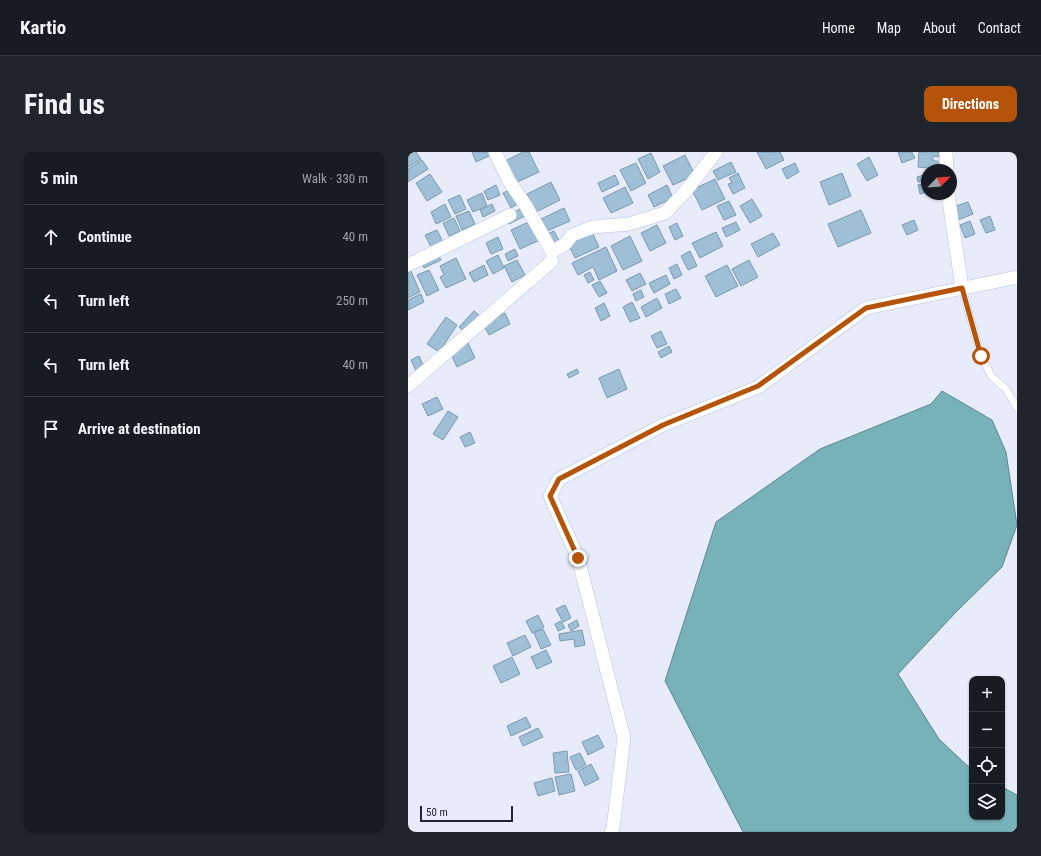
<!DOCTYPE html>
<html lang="en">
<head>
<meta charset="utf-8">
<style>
	body { margin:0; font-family:"Roboto Condensed",sans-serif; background:#20242c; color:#f1f3f6 }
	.controls { position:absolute; right:12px; bottom:12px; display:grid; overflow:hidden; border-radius:8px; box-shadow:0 1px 3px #0004 }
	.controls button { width:36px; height:36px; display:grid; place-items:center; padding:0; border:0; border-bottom:1px solid #363941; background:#171b24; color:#f1f3f6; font:20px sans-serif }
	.compass { position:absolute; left:513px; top:12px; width:36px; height:36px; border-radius:50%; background:#171b24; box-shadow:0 1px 3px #0004; rotate:65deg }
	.scale { position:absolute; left:12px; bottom:10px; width:93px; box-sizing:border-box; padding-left:4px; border:2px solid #212531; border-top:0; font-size:11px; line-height:14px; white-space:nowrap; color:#212531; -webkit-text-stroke:3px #e8ecfa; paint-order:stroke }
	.stop { position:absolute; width:12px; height:12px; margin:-9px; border:3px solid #b45309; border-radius:50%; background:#fff }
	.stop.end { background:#b45309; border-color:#fff; box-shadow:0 1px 4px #0008 }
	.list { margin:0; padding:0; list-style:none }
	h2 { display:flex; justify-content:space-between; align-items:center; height:52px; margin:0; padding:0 16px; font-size:17px }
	h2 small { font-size:13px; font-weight:400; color:#9ea1a6 }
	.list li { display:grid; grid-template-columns:26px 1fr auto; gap:12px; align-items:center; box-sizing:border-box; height:64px; padding:0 16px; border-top:1px solid #363941 }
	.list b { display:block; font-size:15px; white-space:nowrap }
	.list em { font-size:13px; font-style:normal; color:#9ea1a6 }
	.icon { flex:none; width:22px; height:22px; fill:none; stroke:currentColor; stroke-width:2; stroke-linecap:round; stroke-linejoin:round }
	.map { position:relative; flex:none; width:609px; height:680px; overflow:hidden; border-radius:8px }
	header { display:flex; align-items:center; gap:24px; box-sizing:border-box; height:56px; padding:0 20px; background:#171b24; border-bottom:1px solid #363941 }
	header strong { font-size:19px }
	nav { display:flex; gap:22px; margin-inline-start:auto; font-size:14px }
	.intro { display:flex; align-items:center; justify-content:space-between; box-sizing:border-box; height:96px; padding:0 24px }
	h1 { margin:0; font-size:28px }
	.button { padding:10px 18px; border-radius:8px; background:#b45309; color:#fff; font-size:14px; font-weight:700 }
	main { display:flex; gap:24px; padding:0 24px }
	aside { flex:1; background:#171b24; border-radius:8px; box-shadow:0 1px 3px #0004 }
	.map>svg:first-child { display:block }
	.water { fill:#77b2b8; stroke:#5d8890 }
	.building { fill:#9ebfd5; stroke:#7a9aaf }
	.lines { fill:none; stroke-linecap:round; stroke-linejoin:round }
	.lane-casing { stroke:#b6c1e2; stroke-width:8 }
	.street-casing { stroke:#b6c1e2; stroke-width:14 }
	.lane { stroke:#fff; stroke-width:7 }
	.street { stroke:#fff; stroke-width:13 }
	.route { stroke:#b45309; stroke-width:5 }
</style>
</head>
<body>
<header>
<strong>Kartio</strong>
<nav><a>Home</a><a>Map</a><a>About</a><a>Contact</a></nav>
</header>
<div class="intro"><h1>Find us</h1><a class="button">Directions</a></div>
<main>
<aside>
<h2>5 min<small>Walk · 330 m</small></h2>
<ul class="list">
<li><svg class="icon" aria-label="ahead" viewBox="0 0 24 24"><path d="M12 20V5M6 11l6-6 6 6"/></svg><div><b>Continue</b></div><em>40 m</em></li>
<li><svg class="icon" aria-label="left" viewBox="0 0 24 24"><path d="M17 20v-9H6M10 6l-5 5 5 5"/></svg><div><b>Turn left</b></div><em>250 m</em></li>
<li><svg class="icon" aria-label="left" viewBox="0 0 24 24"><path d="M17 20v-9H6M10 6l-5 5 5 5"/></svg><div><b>Turn left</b></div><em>40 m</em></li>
<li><svg class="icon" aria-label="arrive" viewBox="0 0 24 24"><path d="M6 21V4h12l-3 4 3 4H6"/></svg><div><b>Arrive at destination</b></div></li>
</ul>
</aside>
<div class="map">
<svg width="609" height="680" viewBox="0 0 609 680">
	<rect width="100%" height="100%" fill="#e8ecfa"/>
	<!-- water -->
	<path class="water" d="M534,239L584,268L598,300L609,373L594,415L549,459L490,522L531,587L564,618V665H594V635L609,643V680H335L257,529L308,370L412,297L523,252Z"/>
	<!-- building -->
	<g class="building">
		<path d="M0,0H8L13,7L0,15Z"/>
		<path d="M64,0H82L83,3L68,10Z"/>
		<path d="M115,0H121L131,20L107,31L97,9Z"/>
		<path d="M349,0H372L376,8L358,17Z"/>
		<path d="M490,0H504L507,6L494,11Z"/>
		<path d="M511,0H531V5L525,4V9H530V17L510,15Z"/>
		<path d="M243,1L252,20L240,27L230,7Z"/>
		<path d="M277,3L287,23L265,33L255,14Z"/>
		<path d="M461,5L470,23L459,29L449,12Z"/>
		<path d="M14,8L20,17L0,30V17Z"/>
		<path d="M323,10L328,20L310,28L305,19Z"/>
		<path d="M228,11L238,31L223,39L212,18Z"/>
		<path d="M387,11L391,20L379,27L374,17Z"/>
		<path d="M330,21L337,36L325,42L320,32L324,31L321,26Z"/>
		<path d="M434,21L443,44L421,53L412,30Z"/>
		<path d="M22,22L34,40L19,49L8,31Z"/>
		<path d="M519,22V28L510,30L509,25Z"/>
		<path d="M207,23L211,32L194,40L190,31Z"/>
		<path d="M307,27L317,47L294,58L284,38Z"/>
		<path d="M143,30L152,48L128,60L119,42Z"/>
		<path d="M519,31V40L512,42L510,33Z"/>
		<path d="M88,33L92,43L80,48L76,39Z"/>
		<path d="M259,33L265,46L246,55L240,43Z"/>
		<path d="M217,35L225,51L203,61L195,46Z"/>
		<path d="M103,37L111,51L103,56L95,41Z"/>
		<path d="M74,41L79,54L65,60L59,48Z"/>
		<path d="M52,43L58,57L47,62L40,48Z"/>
		<path d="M344,47L354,64L342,71L332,54Z"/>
		<path d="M321,49L328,63L316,68L309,54Z"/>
		<path d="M560,50L565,62L550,68L545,55Z"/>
		<path d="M37,52L43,65L28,72L23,60Z"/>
		<path d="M84,52L87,59L75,65L72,58Z"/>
		<path d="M116,55L119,63L101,72L97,65Z"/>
		<path d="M156,56L162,69L137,80L131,68Z"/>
		<path d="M453,58L463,81L430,95L420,72Z"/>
		<path d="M61,59L67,72L54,78L48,64Z"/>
		<path d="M582,64L587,78L578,81L572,68Z"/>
		<path d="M46,66L52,79L41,84L35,71Z"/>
		<path d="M506,68L510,78L499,83L494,73Z"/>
		<path d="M123,69L132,88L112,97L103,78Z"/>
		<path d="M562,69L567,82L557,86L552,73Z"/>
		<path d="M328,70L332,78L318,85L314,76Z"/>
		<path d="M269,71L275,84L267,88L261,75Z"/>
		<path d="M249,73L258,91L242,99L233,81Z"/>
		<path d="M29,78L35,90L23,95L17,83Z"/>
		<path d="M146,79L152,90L143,95L137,83Z"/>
		<path d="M184,80L191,95L167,106L160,92Z"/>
		<path d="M308,80L315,94L292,106L284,91Z"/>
		<path d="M365,81L372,93L350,105L343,92Z"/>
		<path d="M222,84L234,109L215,118L203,94Z"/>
		<path d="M90,85L95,97L83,102L78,91Z"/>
		<path d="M198,95L209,119L191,128L185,115L170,123L164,111Z"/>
		<path d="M107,97L110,104L100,109L97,102Z"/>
		<path d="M282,99L289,114L280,118L273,104Z"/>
		<path d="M29,100L33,108L16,116L12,108Z"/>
		<path d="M90,103L96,116L85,122L78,109Z"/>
		<path d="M48,106L58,127L38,136L32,125L36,123L32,114Z"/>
		<path d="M109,108L117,123L104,130L96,114Z"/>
		<path d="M341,108L350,125L333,134L324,117Z"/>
		<path d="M269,112L274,123L266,127L261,116Z"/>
		<path d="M76,113L80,123L66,130L61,121Z"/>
		<path d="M319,113L330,134L308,145L297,124Z"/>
		<path d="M2,117L12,140L0,146V118Z"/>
		<path d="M21,118L31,138L19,144L9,123Z"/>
		<path d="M182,120L186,128L180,131L176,123Z"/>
		<path d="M232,121L238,132L224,139L218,128Z"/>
		<path d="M258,123L262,132L246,141L241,131Z"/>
		<path d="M192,129L199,141L191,145L184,133Z"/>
		<path d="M268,137L273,146L261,152L257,142Z"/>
		<path d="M233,138L236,145L228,149L225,142Z"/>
		<path d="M13,142L16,150L0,158V148Z"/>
		<path d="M249,146L254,156L238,165L233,155Z"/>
		<path d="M224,150L232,166L222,170L215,155Z"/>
		<path d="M196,151L202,164L193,169L187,156Z"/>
		<path d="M66,159L72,164L58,181L51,175Z"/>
		<path d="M97,161L102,172L81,183L75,172Z"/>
		<path d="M38,165L49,173L31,200L19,192Z"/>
		<path d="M253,179L259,192L249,196L243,184Z"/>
		<path d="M60,191L67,206L49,215L42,200Z"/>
		<path d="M261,194L264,200L253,206L250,200Z"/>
		<path d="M11,204L17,217L9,221L3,208Z"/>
		<path d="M169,217L171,221L161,226L159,222Z"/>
		<path d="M211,217L219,237L199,246L191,226Z"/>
		<path d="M29,245L35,257L20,264L14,252Z"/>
		<path d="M40,259L50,265L35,288L25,282Z"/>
		<path d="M62,280L67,291L57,295L52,285Z"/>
		<path d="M157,453L163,466L155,470L148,457Z"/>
		<path d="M130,463L136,475L124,481L118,469Z"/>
		<path d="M169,468L171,474L163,479L160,473Z"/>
		<path d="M153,469L157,476L150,479L147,472Z"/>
		<path d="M135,477L143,493L133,497L126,481Z"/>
		<path d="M174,478L177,493L167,495L166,487L152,489L151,482Z"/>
		<path d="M117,483L123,495L105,504L99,491Z"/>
		<path d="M138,498L144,510L129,517L123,505Z"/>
		<path d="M104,505L112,522L93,531L85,514Z"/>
		<path d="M118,565L123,575L103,584L99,574Z"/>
		<path d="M130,576L135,585L115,594L111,585Z"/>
		<path d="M190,583L196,595L180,603L174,590Z"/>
		<path d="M159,599L161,620L147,621L145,601Z"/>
		<path d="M172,601L178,613L168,618L162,605Z"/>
		<path d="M183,612L191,627L177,634L170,619Z"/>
		<path d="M163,622L167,639L151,643L147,625Z"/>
		<path d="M144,626L147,639L130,644L126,631Z"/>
	</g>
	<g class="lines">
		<defs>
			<path id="lane" d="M554,136L573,204L584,225L598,237L609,256"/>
			<g id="street">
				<path d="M87,0L101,29L118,54L144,100L157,92L164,83L185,75L221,72L257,61L278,39L308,0"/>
				<path d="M538,0L539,18"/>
				<path d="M540,42L554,136"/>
				<path d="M0,113L102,63"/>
				<path d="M0,234L144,109"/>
				<path d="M203,680L205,676L216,586L170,406L142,344L151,327L255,273L350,235L458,156L609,125"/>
			</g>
		</defs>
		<!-- lane casing -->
		<use href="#lane" class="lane-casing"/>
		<!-- street casing -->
		<use href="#street" class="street-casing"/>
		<!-- lane -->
		<use href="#lane" class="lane"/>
		<!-- street -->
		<use href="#street" class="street"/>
	</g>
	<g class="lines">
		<!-- route -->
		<path class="route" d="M170,406L142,344L151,327L255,273L350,234L458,156L554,136L573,204"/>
	</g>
</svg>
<div class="controls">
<button>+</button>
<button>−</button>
<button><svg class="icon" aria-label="locate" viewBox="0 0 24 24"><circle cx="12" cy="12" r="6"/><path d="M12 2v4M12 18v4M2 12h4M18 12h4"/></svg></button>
<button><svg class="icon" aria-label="layers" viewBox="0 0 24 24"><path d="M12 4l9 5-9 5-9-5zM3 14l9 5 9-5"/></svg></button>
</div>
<svg class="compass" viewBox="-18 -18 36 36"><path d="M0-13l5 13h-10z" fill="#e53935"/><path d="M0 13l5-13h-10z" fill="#9ea1a6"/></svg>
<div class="scale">50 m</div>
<div class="stop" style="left:573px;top:204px"></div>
<div class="stop end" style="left:170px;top:406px"></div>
</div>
</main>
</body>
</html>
